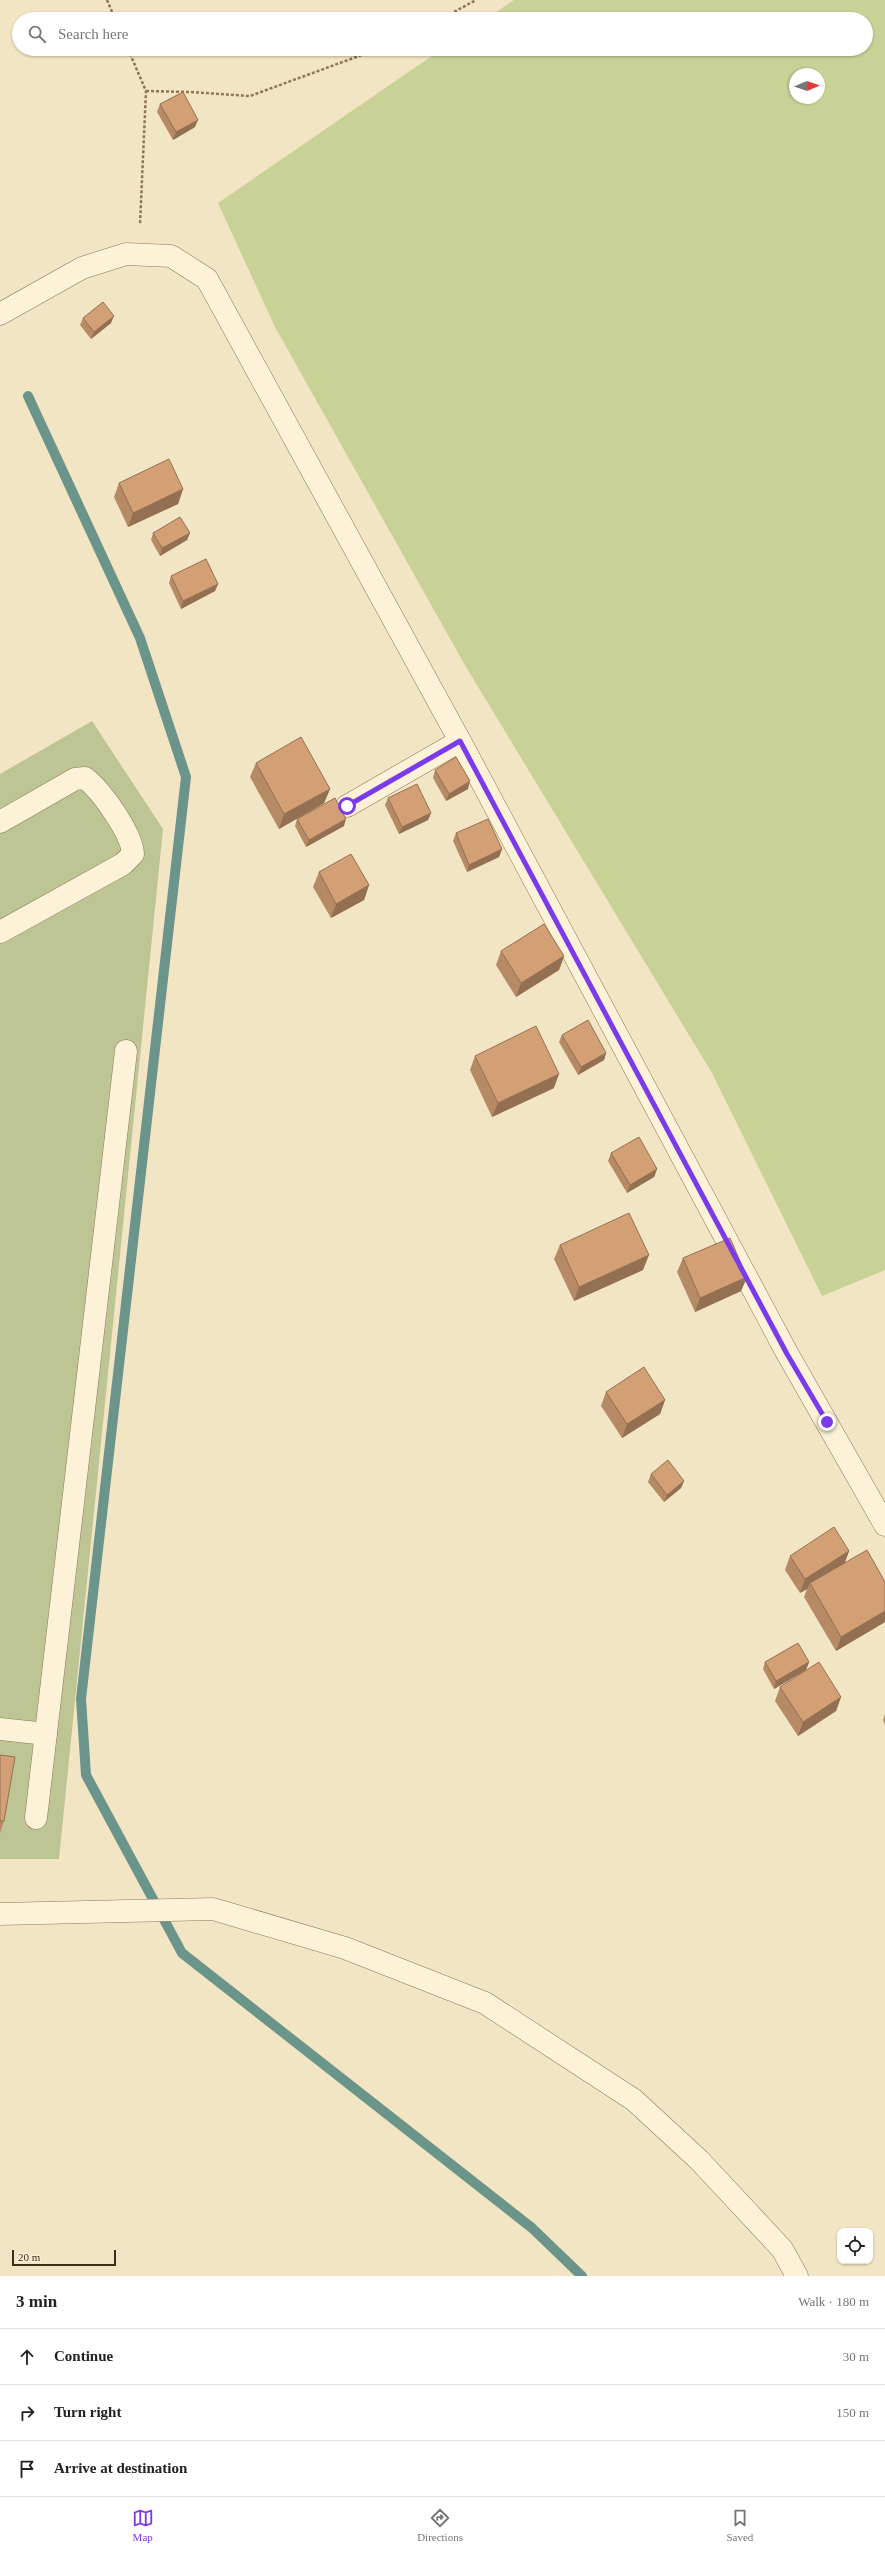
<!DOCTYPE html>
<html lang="en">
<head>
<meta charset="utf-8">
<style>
	body { margin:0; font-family:"Times New Roman",serif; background:#f2f2f2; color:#222 }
	.controls { position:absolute; right:12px; bottom:12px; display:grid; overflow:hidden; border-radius:8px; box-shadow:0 1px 3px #0004 }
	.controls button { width:36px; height:36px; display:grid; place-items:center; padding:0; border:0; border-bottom:1px solid #e0e0e0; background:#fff; color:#222; font:20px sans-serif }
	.compass { position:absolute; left:789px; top:68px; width:36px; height:36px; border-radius:50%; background:#fff; box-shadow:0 1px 3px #0004; rotate:88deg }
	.scale { position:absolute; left:12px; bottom:10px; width:104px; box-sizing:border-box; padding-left:4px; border:2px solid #3c2d1d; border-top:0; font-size:11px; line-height:14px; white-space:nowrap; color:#3c2d1d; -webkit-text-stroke:3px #f8efd3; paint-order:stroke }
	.stop { position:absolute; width:12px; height:12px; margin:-9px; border:3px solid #7c3aed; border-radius:50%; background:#fff }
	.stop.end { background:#7c3aed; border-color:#fff; box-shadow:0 1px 4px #0008 }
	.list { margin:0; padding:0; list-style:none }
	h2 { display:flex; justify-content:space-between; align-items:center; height:52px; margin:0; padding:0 16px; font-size:17px }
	h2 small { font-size:13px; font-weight:400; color:#767676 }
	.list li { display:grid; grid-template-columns:26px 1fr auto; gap:12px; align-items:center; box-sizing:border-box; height:56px; padding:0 16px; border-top:1px solid #e0e0e0 }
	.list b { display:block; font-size:15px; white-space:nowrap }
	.list em { font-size:13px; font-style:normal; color:#767676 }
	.icon { flex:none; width:22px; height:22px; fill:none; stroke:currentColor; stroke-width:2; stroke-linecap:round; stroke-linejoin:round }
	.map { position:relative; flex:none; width:885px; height:2276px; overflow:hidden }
	.search { position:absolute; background:#fff; box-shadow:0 1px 3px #0004; left:12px; right:12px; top:12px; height:44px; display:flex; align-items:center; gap:10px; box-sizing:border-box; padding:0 14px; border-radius:22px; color:#767676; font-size:15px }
	.sheet { height:220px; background:#fff }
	nav { display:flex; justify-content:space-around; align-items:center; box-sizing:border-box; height:56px; border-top:1px solid #e0e0e0; background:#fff; font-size:11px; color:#767676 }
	nav a { display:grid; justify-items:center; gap:2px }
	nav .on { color:#7c3aed }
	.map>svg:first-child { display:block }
	.green { fill:#c8d196; fill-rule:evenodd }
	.cemetery { fill:#bec595 }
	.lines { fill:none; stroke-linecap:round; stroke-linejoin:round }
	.stream { stroke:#6b948b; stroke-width:10 }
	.minor-casing { stroke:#8e7658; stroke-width:23 }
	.path { stroke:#8e7658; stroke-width:2.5; stroke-dasharray:3 2; stroke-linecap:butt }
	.minor { stroke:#fbf2d7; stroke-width:22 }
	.wall { fill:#b58a65 }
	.shaded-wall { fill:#947053 }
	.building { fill:#d3a076; stroke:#947053 }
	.route { stroke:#7c3aed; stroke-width:5 }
</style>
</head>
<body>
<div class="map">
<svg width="885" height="2276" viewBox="0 0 885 2276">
	<rect width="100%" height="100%" fill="#f2e5c3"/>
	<!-- green -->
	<path class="green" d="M514,0H885V1270L822,1296L712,1073L466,667L275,327L218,203L442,49H866V19H486ZM795,74H819V98H795Z"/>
	<!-- cemetery -->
	<path class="cemetery" d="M92,721L163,829L59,1859H0V774Z"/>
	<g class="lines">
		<!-- stream -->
		<path class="stream" d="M28,396L140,638L186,777L81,1699L86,1775L182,1953L532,2228L582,2276"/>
		<defs>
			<g id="minor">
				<path d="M0,314L82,268L126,254L171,256L207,279L460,741L787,1353L885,1525"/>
				<path d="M347,806L460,741"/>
				<path d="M0,822L75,779L85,778C102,791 132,834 133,854L123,864L0,932"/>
				<path d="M0,1729L46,1734"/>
				<path d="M36,1818L126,1051"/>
				<path d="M0,1914L213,1909L345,1948L485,2003L634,2100L699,2160L782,2249L797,2276"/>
			</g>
		</defs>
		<!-- minor casing -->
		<use href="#minor" class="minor-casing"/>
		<!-- path -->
		<g class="path">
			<path d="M107,0L115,19"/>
			<path d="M441,19L476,0"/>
			<path d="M128,49L146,91L140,224"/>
			<path d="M146,91L190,92L250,96L378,49"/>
		</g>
		<!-- minor -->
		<use href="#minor" class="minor"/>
	</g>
	<!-- wall -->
	<g class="wall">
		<path d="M160,104L195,127L173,140L157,112Z"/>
		<path d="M83,318L111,323L91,339L80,325Z"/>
		<path d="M119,483L183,489L178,504L128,527L114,497Z"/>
		<path d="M153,533H190L187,540L160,556L151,540Z"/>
		<path d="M171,576L218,584L215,591L181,609L169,583Z"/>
		<path d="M256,763L330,789L324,803L279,829L250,777Z"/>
		<path d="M435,770L468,789L446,801L433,778Z"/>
		<path d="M388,798L431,813L428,820L399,834L385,805Z"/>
		<path d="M297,819L344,826L306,847L295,826Z"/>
		<path d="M456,833L502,849L499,857L467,872L453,841Z"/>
		<path d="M319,872L369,885L364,900L331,918L313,887Z"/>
		<path d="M501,951L564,956L559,970L516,997L496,965Z"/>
		<path d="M562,1035L606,1053L604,1060L578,1075L559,1042Z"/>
		<path d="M475,1056L554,1088L492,1117L470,1070Z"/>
		<path d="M611,1153L657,1169L654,1177L627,1193L608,1161Z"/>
		<path d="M560,1245L643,1270L574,1301L554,1259Z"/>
		<path d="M683,1258L747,1277L741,1291L695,1312L677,1272Z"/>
		<path d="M606,1392L665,1400L660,1414L622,1438L601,1406Z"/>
		<path d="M651,1474L684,1481L681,1488L664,1502L648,1482Z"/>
		<path d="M849,1551L845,1562L885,1582V1622L836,1651L804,1597L807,1589L800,1593L785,1570L790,1556Z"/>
		<path d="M765,1662H809L806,1670L774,1689L763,1669Z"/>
		<path d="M780,1687L841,1697L836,1711L798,1736L775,1701Z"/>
		<path d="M885,1714V1725L883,1720Z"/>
		<path d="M0,1755L4,1821L0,1833Z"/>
	</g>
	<!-- shaded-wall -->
	<g class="shaded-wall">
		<path d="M198,120L195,127L173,140L176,132Z"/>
		<path d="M114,316L111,323L91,339L94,332Z"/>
		<path d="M183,489L178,504L128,527L133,513Z"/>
		<path d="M190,533L187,540L160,556L162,548Z"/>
		<path d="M218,584L215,591L181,609L183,601Z"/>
		<path d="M470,781L468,789L446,801L449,794Z"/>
		<path d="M330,789L324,803L279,829L284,814Z"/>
		<path d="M431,813L428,820L399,834L402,827Z"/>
		<path d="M346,819L344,826L306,847L309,840Z"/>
		<path d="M502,849L499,857L467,872L469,865Z"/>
		<path d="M369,885L364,900L331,918L336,904Z"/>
		<path d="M564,956L559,970L516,997L521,983Z"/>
		<path d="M606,1053L604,1060L578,1075L581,1067Z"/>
		<path d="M559,1074L554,1088L492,1117L498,1103Z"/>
		<path d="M657,1169L654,1177L627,1193L630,1185Z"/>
		<path d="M649,1255L643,1270L574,1301L579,1287Z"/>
		<path d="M747,1277L741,1291L695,1312L700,1298Z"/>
		<path d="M665,1400L660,1414L622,1438L627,1424Z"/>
		<path d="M684,1481L681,1488L664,1502L667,1495Z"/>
		<path d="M849,1551L844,1565L810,1583L807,1589L800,1593L805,1579Z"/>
		<path d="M885,1611V1622L836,1651L841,1637Z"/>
		<path d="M809,1662L806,1670L774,1689L776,1681Z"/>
		<path d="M841,1697L836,1711L798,1736L803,1722Z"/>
	</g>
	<!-- building -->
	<g class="building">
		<path d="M183,92L198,120L176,132L160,104Z"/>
		<path d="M103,302L114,316L94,332L83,318Z"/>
		<path d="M169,459L183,489L133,513L119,483Z"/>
		<path d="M180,517L190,533L162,548L153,533Z"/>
		<path d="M206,559L218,584L183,601L171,576Z"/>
		<path d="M301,737L330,789L284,814L256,763Z"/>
		<path d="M456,757L470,781L449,794L435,770Z"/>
		<path d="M417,784L431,813L402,827L388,798Z"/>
		<path d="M335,798L346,819L309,840L297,819Z"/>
		<path d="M488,819L502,849L469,865L456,833Z"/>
		<path d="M351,854L369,885L336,904L319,872Z"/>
		<path d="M544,924L564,956L521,983L501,951Z"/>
		<path d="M588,1020L606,1053L581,1067L562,1035Z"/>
		<path d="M536,1026L559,1074L498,1103L475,1056Z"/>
		<path d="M639,1137L657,1169L630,1185L611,1153Z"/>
		<path d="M629,1213L649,1255L579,1287L560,1245Z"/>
		<path d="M730,1238L747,1277L700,1298L683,1258Z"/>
		<path d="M644,1367L665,1400L627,1424L606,1392Z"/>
		<path d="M668,1460L684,1481L667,1495L651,1474Z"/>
		<path d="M834,1527L849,1551L805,1579L790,1556Z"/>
		<path d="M867,1550L885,1582V1611L841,1637L810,1583Z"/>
		<path d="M798,1643L809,1662L776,1681L765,1662Z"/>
		<path d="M819,1662L841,1697L803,1722L780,1687Z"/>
		<path d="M0,1755L15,1757L4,1821H0Z"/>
	</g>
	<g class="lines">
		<!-- route -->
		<path class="route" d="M347,806L460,741L787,1354L827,1422"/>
	</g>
</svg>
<div class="controls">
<button><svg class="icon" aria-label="locate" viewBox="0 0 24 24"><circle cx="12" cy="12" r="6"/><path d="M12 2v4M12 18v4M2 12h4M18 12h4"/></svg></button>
</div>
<svg class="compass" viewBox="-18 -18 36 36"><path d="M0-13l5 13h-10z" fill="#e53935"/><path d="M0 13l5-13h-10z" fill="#767676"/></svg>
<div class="scale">20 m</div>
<div class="stop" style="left:347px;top:806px"></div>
<div class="stop end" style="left:827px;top:1422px"></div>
<div class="search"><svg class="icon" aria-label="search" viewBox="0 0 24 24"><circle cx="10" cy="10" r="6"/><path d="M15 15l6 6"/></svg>Search here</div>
</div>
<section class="sheet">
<h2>3 min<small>Walk · 180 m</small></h2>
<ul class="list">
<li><svg class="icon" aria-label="ahead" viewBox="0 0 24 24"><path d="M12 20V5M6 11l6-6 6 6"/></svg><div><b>Continue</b></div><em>30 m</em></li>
<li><svg class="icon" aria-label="right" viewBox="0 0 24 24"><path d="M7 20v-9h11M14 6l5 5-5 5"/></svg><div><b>Turn right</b></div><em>150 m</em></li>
<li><svg class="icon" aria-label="arrive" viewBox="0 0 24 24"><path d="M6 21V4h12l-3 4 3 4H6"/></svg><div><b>Arrive at destination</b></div></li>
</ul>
</section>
<nav>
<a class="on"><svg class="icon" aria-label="map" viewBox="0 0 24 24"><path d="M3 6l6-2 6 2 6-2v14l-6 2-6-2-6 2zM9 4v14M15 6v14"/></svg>Map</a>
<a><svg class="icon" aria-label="directions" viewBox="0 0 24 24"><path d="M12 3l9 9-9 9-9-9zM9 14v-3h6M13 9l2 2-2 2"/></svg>Directions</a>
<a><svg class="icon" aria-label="saved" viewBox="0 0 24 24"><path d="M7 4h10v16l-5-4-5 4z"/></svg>Saved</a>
</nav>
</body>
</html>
